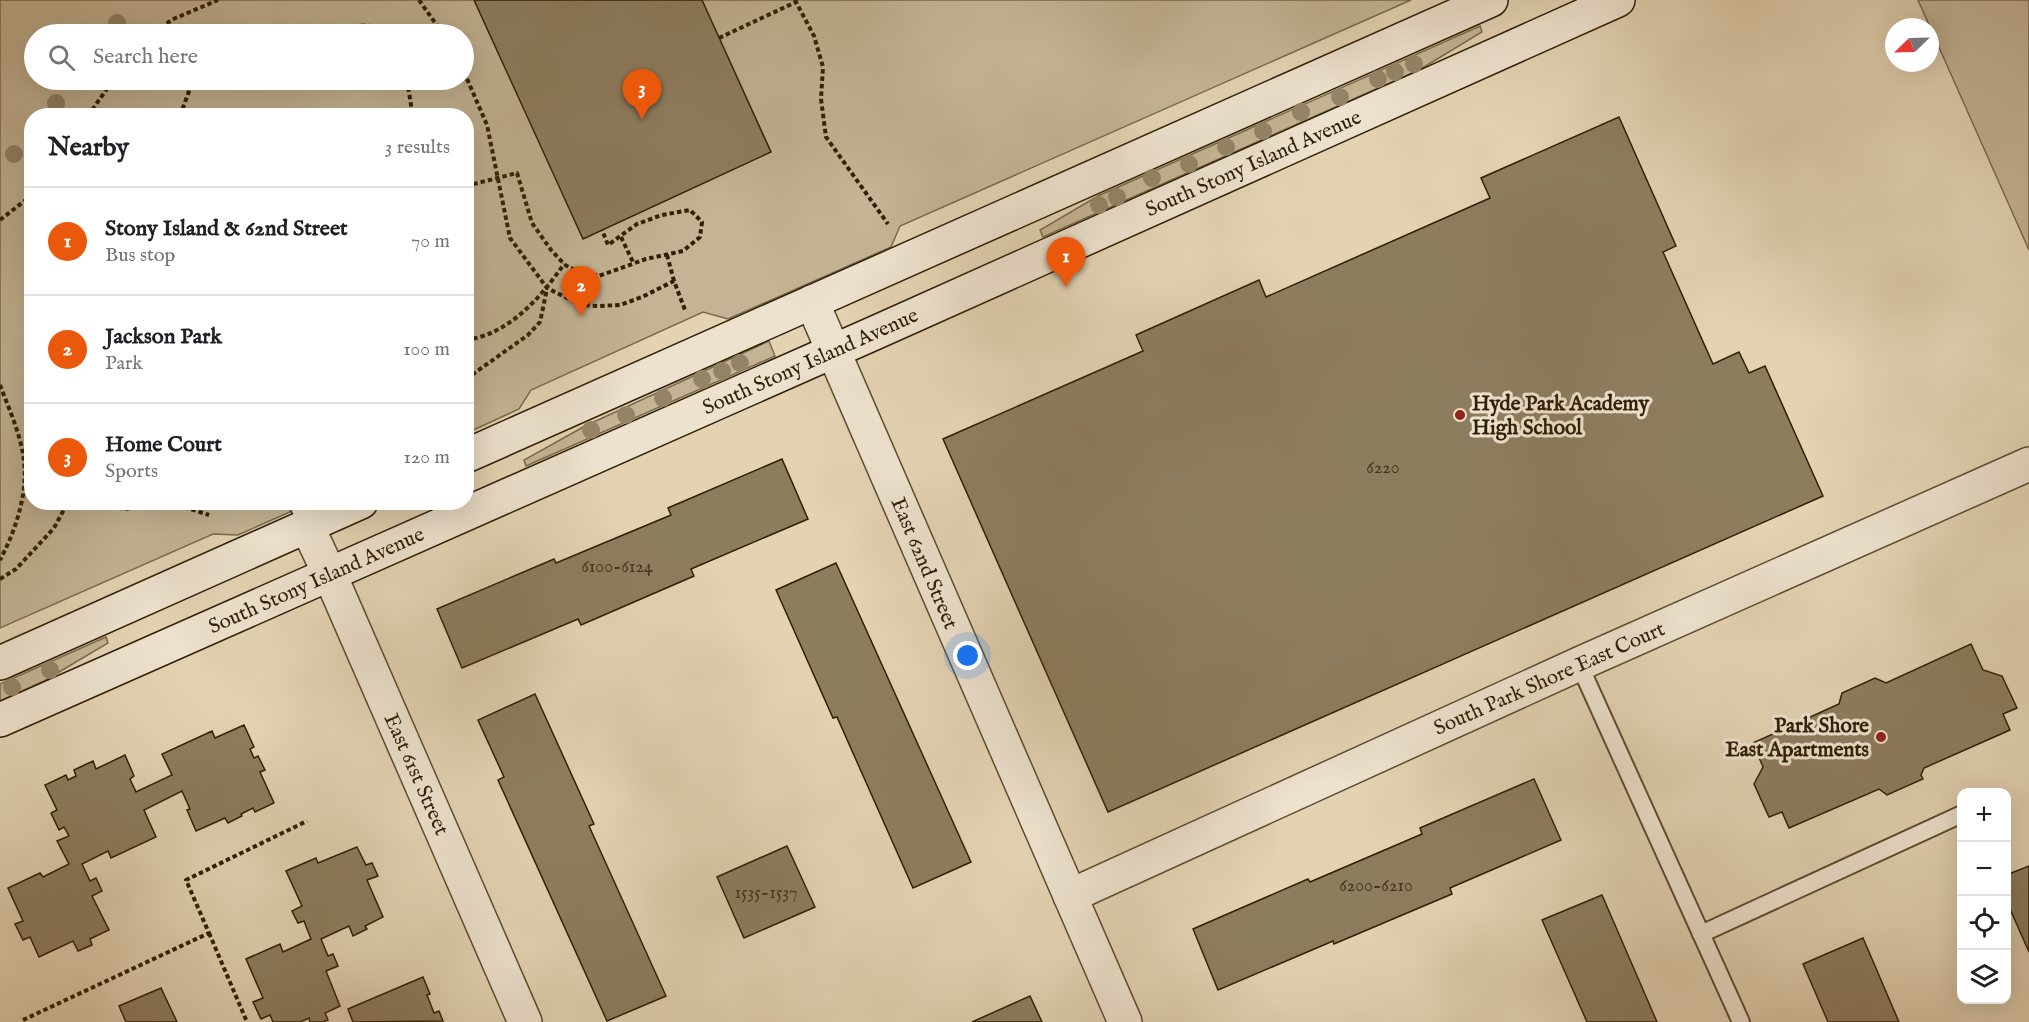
<!DOCTYPE html>
<html lang="en">
<head>
<meta charset="utf-8">
<style>
	body { margin:0; font-family:"IM FELL English",serif; background:#f6f6f6; color:#202124 }
	.controls { position:absolute; right:18px; bottom:18px; display:grid; overflow:hidden; border-radius:12px; box-shadow:0 6px 24px #0002 }
	.controls button { width:54px; height:54px; display:grid; place-items:center; padding:0; border:0; border-bottom:2px solid #e0e0e0; background:#fff; color:#202124; font:30px sans-serif }
	.compass { position:absolute; left:1885px; top:18px; width:54px; height:54px; border-radius:50%; background:#fff; box-shadow:0 6px 24px #0002; rotate:247deg }
	.you { position:absolute; left:968px; top:656px; width:21px; height:21px; margin:-15px; border:4px solid #fff; border-radius:50%; background:#1a73e8; box-shadow:0 0 0 9px #1a73e833 }
	.badge { display:grid; place-items:center; width:39px; height:39px; border-radius:50%; background:#ea580c; color:#fff; font-size:20px; font-weight:700 }
	.pin { position:absolute; translate:-50% -50px; filter:drop-shadow(0 2px 3px #0008) }
	.pin::after { content:''; position:absolute; top:32px; width:21px; height:18px; background:inherit; clip-path:polygon(0 0,100% 0,50% 100%) }
	.list { margin:0; padding:0; list-style:none }
	h2 { display:flex; justify-content:space-between; align-items:center; height:78px; margin:0; padding:0 24px; font-size:26px }
	h2 small { font-size:20px; font-weight:400; color:#757577 }
	.list li { display:grid; grid-template-columns:39px 1fr auto; gap:18px; align-items:center; box-sizing:border-box; height:108px; padding:0 24px; border-top:2px solid #e0e0e0 }
	.list b { display:block; font-size:22px; white-space:nowrap }
	.list p { margin:0; font-size:20px; white-space:nowrap; color:#757577 }
	.list em { font-size:20px; font-style:normal; color:#757577 }
	.icon { flex:none; width:33px; height:33px; fill:none; stroke:currentColor; stroke-width:2; stroke-linecap:round; stroke-linejoin:round }
	.map { position:relative; flex:none; width:2029px; height:1022px; overflow:hidden }
	.search { position:absolute; background:#fff; box-shadow:0 6px 24px #0002; left:24px; top:24px; width:450px; height:66px; display:flex; align-items:center; gap:15px; box-sizing:border-box; padding:0 21px; border-radius:33px; color:#757577; font-size:22px }
	.panel { position:absolute; background:#fff; box-shadow:0 6px 24px #0002; left:24px; top:108px; width:450px; height:402px; border-radius:24px }
	.map>svg:first-child { display:block }
	.green { fill:#c4b495; stroke:#7a6a4d; stroke-width:1.5; fill-rule:evenodd }
	.building { fill:#8d7d5f; stroke:#2f1f05; stroke-width:1.5 }
	.lines { fill:none; stroke-linecap:round; stroke-linejoin:round }
	.service-casing { stroke:#5c4c30; stroke-width:20 }
	.minor-casing { stroke:#5c4c30; stroke-width:36 }
	.secondary-casing { stroke:#2f1f05; stroke-width:36 }
	.path { stroke:#2f1f05; stroke-width:4; stroke-dasharray:4.5 3; stroke-linecap:butt }
	.service { stroke:#ede2ce; stroke-width:16 }
	.minor { stroke:#ede2ce; stroke-width:33 }
	.secondary { stroke:#ede2ce; stroke-width:33 }
	.tree { fill:#948467 }
	.poi-dot { fill:#8f2418; stroke:#ede2ce; stroke-width:2 }
	.labels { text-anchor:middle; stroke-width:6; stroke-linejoin:round; paint-order:stroke }
	.number-label { font-size:18px; fill:#46361c }
	.street-label { font-size:21px; fill:#2f1f05; stroke:#ede2ce }
	.poi-label { font-size:21px; font-weight:bold; fill:#2f1f05; stroke:#ede2ce; text-anchor:start }
</style>
</head>
<body>
<div class="map">
<svg width="2029" height="1022" viewBox="0 0 2029 1022">
	<rect width="100%" height="100%" fill="#e3d3b3"/>
	<filter id="stains"><feTurbulence type="fractalNoise" baseFrequency=".00333" numOctaves="4"/><feColorMatrix values="0 0 0 0 .2 0 0 0 0 .09 0 0 0 0 .02 0 0 0 .5 -.17"/></filter>
	<radialGradient id="worn" r=".72"><stop offset=".6" stop-color="#630" stop-opacity="0"/><stop offset="1" stop-color="#630" stop-opacity=".3"/></radialGradient>
	<!-- green -->
	<g class="green">
		<path d="M0,0H1411L900,226L891,247L728,319L703,312L531,390L519,409L467,433L466,116H32V502L310,503L238,535L213,534L0,628ZM34,34H464V80H34Z"/>
		<path d="M1918,0H2029V250L1930,27Z"/>
		<path d="M1480,26L1482,32L1419,70L1043,237L1040,230L1098,196Z"/>
		<path d="M769,341L775,356L526,466L524,460L585,426Z"/>
		<path d="M106,637L108,643L44,681L0,701V684Z"/>
	</g>
	<!-- building -->
	<g class="building">
		<path d="M474,0H702L771,152L583,239Z"/>
		<path d="M1619,117L1676,246L1663,252L1713,364L1739,352L1749,373L1765,366L1823,496L1108,812L943,439L1143,351L1136,335L1259,280L1266,297L1490,198L1481,178Z"/>
		<path d="M782,459L808,519L691,569L694,576L581,625L578,619L462,668L437,609L554,559L556,563L671,515L668,508Z"/>
		<path d="M836,563L971,862L913,888L837,717L833,718L776,590Z"/>
		<path d="M1971,644L1983,670L2002,676L2017,708L2003,714L2010,730L1924,768L1921,775L1923,779L1887,795L1879,789L1789,828L1782,812L1769,817L1754,784L1763,767L1753,743L1839,704L1842,693L1875,678L1886,683Z"/>
		<path d="M535,694L594,824L589,826L666,996L607,1021L498,780L504,777L478,720Z"/>
		<path d="M244,725L254,747L250,749L254,758L258,756L265,770L260,772L274,803L255,812L253,808L241,814L242,816L228,823L225,818L196,831L187,810L190,809L182,791L144,810L156,837L111,858L108,851L82,864L90,881L96,878L102,891L92,896L109,930L90,939L92,945L78,951L73,941L39,957L30,937L23,940L15,924L23,921L8,888L40,873L43,877L69,864L57,841L69,836L64,827L59,830L51,813L57,810L45,785L66,775L68,780L76,776L74,770L93,761L96,769L125,755L134,776L130,779L136,792L172,775L162,754L212,731L215,738Z"/>
		<path d="M1534,779L1561,840L1450,888L1452,894L1334,944L1333,941L1218,990L1193,929L1308,879L1310,882L1422,834L1420,828Z"/>
		<path d="M787,846L815,907L744,938L717,877Z"/>
		<path d="M357,847L366,865L372,863L378,876L367,880L383,917L365,926L367,929L353,936L349,926L321,939L328,956L333,954L338,966L326,971L340,1006L325,1013L328,1020L323,1022H310L309,1018L300,1022H273L270,1015L261,1019L253,1002L263,998L246,959L280,944L283,952L311,939L304,921L298,923L292,911L302,906L286,871L316,858L318,863Z"/>
		<path d="M2029,866V952L2006,900V875Z"/>
		<path d="M1602,895L1657,1022H1587L1542,920Z"/>
		<path d="M1863,938L1899,1022H1828L1803,964Z"/>
		<path d="M423,977L430,994L427,995L434,1013L439,1011L443,1021L353,1022L348,1009Z"/>
		<path d="M161,988L177,1022H126L119,1006Z"/>
		<path d="M1030,996L1042,1022H972Z"/>
	</g>
	<g class="lines">
		<defs>
			<g id="service">
				<path d="M297,502L307,526"/>
				<path d="M1579,664L1741,1022"/>
				<path d="M1701,934L1962,814"/>
			</g>
			<g id="minor">
				<path d="M812,302L1125,1022"/>
				<path d="M307,526L330,575L525,1022"/>
				<path d="M1070,896L1579,664L2029,464"/>
			</g>
			<g id="secondary">
				<path d="M466,456L1491,0"/>
				<path d="M0,663L361,502"/>
				<path d="M0,720L879,331L1618,0"/>
			</g>
		</defs>
		<!-- service casing -->
		<use href="#service" class="service-casing"/>
		<!-- minor casing -->
		<use href="#minor" class="minor-casing"/>
		<!-- secondary casing -->
		<use href="#secondary" class="secondary-casing"/>
		<!-- path -->
		<g class="path">
			<path d="M419,0L443,34"/>
			<path d="M795,0L814,36L823,67L821,99L826,137L888,224"/>
			<path d="M156,34L171,20L218,0"/>
			<path d="M332,34C354,26 370,20 390,34"/>
			<path d="M719,38L796,2"/>
			<path d="M464,72L487,125L510,238L547,288L581,305L599,306L620,305L642,297L674,281L685,310"/>
			<path d="M407,80L411,105L410,116"/>
			<path d="M88,116L113,80"/>
			<path d="M180,116L192,83L195,80"/>
			<path d="M466,186L517,173L532,223L551,250L564,264L570,268L599,276L646,259L683,251L700,237L702,222L690,210L662,215L637,224L608,245L602,230"/>
			<path d="M0,220L32,195"/>
			<path d="M621,237L634,264"/>
			<path d="M667,255L674,281"/>
			<path d="M466,341C475,338 485,336 493,332C523,318 546,290 564,264"/>
			<path d="M466,379L528,335L540,322L547,289"/>
			<path d="M0,385C9,409 21,435 24,461C28,494 15,532 0,560"/>
			<path d="M104,502L123,509L172,503L209,515"/>
			<path d="M0,579L16,569L54,528L68,502"/>
			<path d="M209,933L247,1022"/>
			<path d="M23,1020L209,933L186,880L307,821"/>
		</g>
		<!-- service -->
		<use href="#service" class="service"/>
		<!-- minor -->
		<use href="#minor" class="minor"/>
		<!-- secondary -->
		<use href="#secondary" class="secondary"/>
	</g>
	<!-- trees -->
	<g class="tree">
		<circle cx="117" cy="23" r="9"/>
		<circle cx="1414" cy="64" r="9"/>
		<circle cx="1395" cy="72" r="9"/>
		<circle cx="1378" cy="79" r="9"/>
		<circle cx="1340" cy="97" r="9"/>
		<circle cx="56" cy="103" r="9"/>
		<circle cx="1301" cy="112" r="9"/>
		<circle cx="1263" cy="131" r="9"/>
		<circle cx="1226" cy="147" r="9"/>
		<circle cx="14" cy="154" r="9"/>
		<circle cx="1189" cy="164" r="9"/>
		<circle cx="1152" cy="178" r="9"/>
		<circle cx="1117" cy="197" r="9"/>
		<circle cx="1099" cy="205" r="9"/>
		<circle cx="740" cy="363" r="9"/>
		<circle cx="722" cy="371" r="9"/>
		<circle cx="702" cy="379" r="9"/>
		<circle cx="663" cy="398" r="9"/>
		<circle cx="626" cy="415" r="9"/>
		<circle cx="591" cy="430" r="9"/>
		<circle cx="50" cy="670" r="9"/>
		<circle cx="12" cy="687" r="9"/>
	</g>
	<!-- markers -->
	<g class="poi-dot">
		<circle cx="1460" cy="415" r="6"/>
		<circle cx="1881" cy="737" r="6"/>
	</g>
	<g class="labels">
		<!-- number labels -->
		<g class="number-label">
			<text x="1383" y="473">6220</text>
			<text x="617" y="572">6100-6124</text>
			<text x="1376" y="891">6200-6210</text>
			<text x="766" y="898">1535-1537</text>
		</g>
		<!-- street labels -->
		<g class="street-label">
			<text transform="translate(1253 163) rotate(-24)" y="7">South Stony Island Avenue</text>
			<text transform="translate(810 361) rotate(-24)" y="7">South Stony Island Avenue</text>
			<text transform="translate(925 563) rotate(67)" y="7">East 62nd Street</text>
			<text transform="translate(316 580) rotate(-24)" y="7">South Stony Island Avenue</text>
			<text transform="translate(1549 678) rotate(-24)" y="7">South Park Shore East Court</text>
			<text transform="translate(417 774) rotate(66)" y="7">East 61st Street</text>
		</g>
		<!-- poi labels -->
		<g class="poi-label">
			<text x="1472" y="410">Hyde Park Academy<tspan x="1472" dy="24">High School</tspan></text>
			<text x="1869" y="732" text-anchor="end">Park Shore<tspan x="1869" dy="24">East Apartments</tspan></text>
		</g>
	</g>
	<rect width="100%" height="100%" filter="url(#stains)"/>
	<rect width="100%" height="100%" fill="url(#worn)"/>
</svg>
<div class="controls">
<button>+</button>
<button>−</button>
<button><svg class="icon" aria-label="locate" viewBox="0 0 24 24"><circle cx="12" cy="12" r="6"/><path d="M12 2v4M12 18v4M2 12h4M18 12h4"/></svg></button>
<button><svg class="icon" aria-label="layers" viewBox="0 0 24 24"><path d="M12 4l9 5-9 5-9-5zM3 14l9 5 9-5"/></svg></button>
</div>
<svg class="compass" viewBox="-18 -18 36 36"><path d="M0-13l5 13h-10z" fill="#e53935"/><path d="M0 13l5-13h-10z" fill="#757577"/></svg>
<div class="you"></div>
<div class="pin badge" style="left:1066px;top:287px">1</div>
<div class="pin badge" style="left:581px;top:316px">2</div>
<div class="pin badge" style="left:642px;top:119px">3</div>
<div class="search"><svg class="icon" aria-label="search" viewBox="0 0 24 24"><circle cx="10" cy="10" r="6"/><path d="M15 15l6 6"/></svg>Search here</div>
<section class="panel">
<h2>Nearby<small>3 results</small></h2>
<ul class="list">
<li><span class="badge">1</span><div><b>Stony Island &amp; 62nd Street</b><p>Bus stop</p></div><em>70 m</em></li>
<li><span class="badge">2</span><div><b>Jackson Park</b><p>Park</p></div><em>100 m</em></li>
<li><span class="badge">3</span><div><b>Home Court</b><p>Sports</p></div><em>120 m</em></li>
</ul>
</section>
</div>
</body>
</html>
